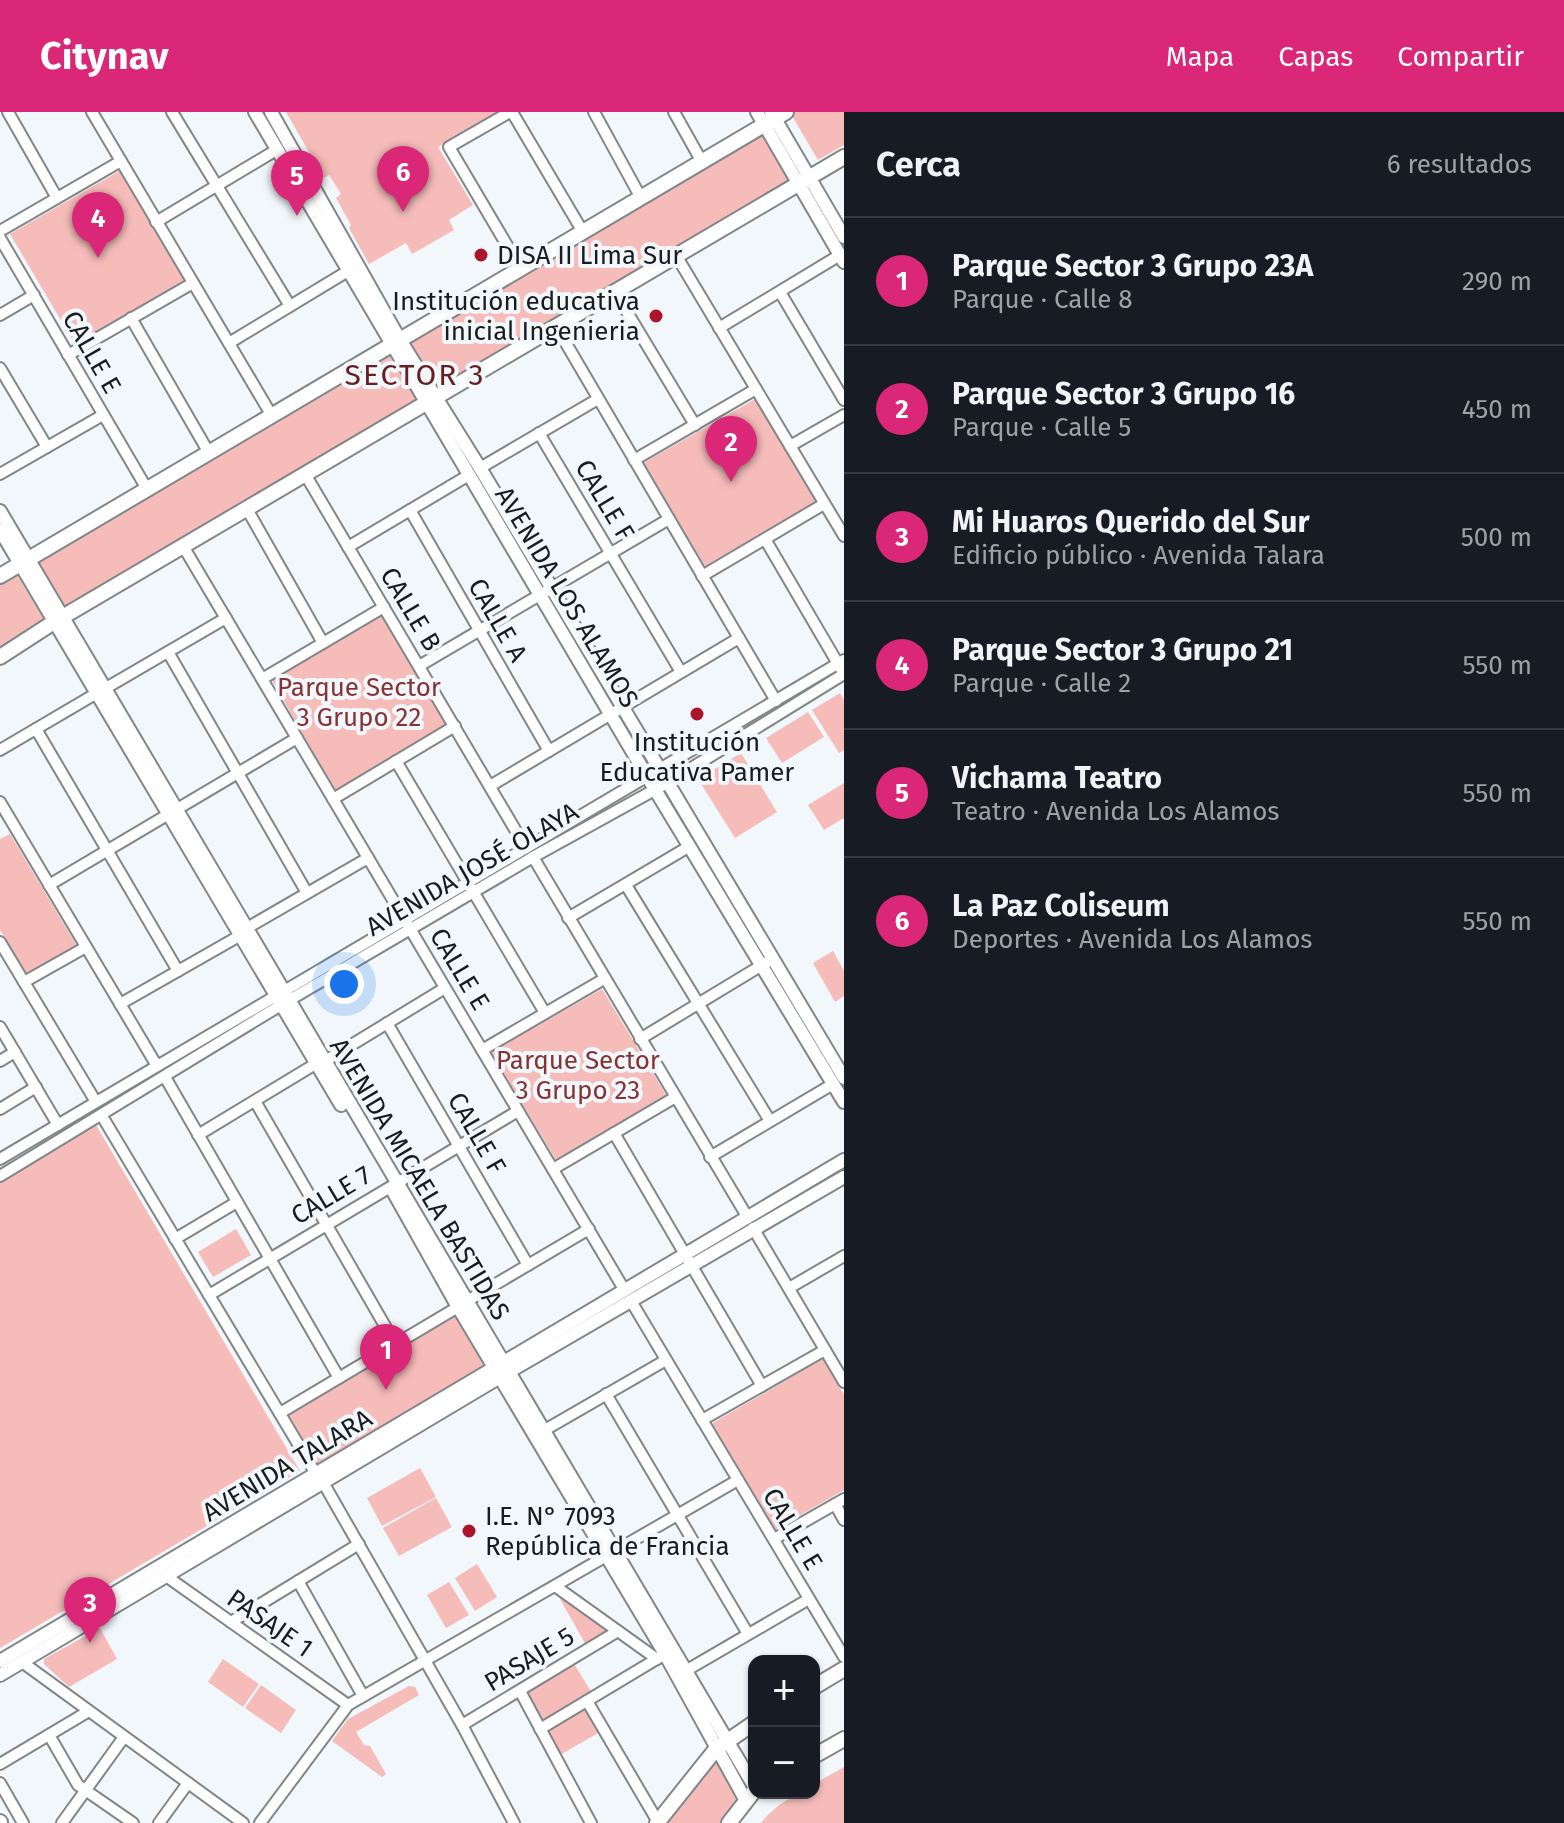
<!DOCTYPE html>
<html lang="es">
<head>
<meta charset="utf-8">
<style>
	body { margin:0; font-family:"Fira Sans",sans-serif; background:#20242c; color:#f1f3f6 }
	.controls { position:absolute; right:24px; bottom:24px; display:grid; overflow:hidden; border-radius:16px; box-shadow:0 2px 6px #0004 }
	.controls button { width:72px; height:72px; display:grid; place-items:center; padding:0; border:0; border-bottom:2px solid #363941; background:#171b24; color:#f1f3f6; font:40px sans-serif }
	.you { position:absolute; left:344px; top:872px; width:28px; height:28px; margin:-20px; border:6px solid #fff; border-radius:50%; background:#1a73e8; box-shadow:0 0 0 12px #1a73e833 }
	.badge { display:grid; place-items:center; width:52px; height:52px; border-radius:50%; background:#db2777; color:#fff; font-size:26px; font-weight:700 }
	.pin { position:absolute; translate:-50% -66px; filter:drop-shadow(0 2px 4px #0008) }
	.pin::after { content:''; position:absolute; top:42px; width:28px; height:24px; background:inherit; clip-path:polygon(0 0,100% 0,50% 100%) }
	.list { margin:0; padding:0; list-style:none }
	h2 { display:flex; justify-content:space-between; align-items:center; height:104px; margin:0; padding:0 32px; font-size:34px }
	h2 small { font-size:26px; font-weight:400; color:#9ea1a6 }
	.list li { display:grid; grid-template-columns:52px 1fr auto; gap:24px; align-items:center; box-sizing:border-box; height:128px; padding:0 32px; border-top:2px solid #363941 }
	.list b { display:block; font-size:30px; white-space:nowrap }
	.list p { margin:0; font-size:26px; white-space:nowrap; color:#9ea1a6 }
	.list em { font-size:26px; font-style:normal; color:#9ea1a6 }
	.map { position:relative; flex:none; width:844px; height:1711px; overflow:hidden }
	header { display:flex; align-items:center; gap:48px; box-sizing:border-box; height:112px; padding:0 40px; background:#db2777; color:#fff }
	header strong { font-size:38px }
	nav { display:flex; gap:44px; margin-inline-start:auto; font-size:28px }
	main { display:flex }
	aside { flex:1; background:#171b24 }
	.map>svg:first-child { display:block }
	.green { fill:#f5bcba }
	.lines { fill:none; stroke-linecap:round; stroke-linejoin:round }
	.minor-casing { stroke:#818789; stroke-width:14 }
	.tertiary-casing { stroke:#818789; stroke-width:16 }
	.secondary-casing { stroke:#818789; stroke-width:18 }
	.minor { stroke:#fff; stroke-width:10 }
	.tertiary { stroke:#fff; stroke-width:12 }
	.secondary { stroke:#fff; stroke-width:14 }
	.poi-dot { fill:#aa142c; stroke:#f1f7fa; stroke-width:3 }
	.labels { text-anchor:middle; stroke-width:8; stroke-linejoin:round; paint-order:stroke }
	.poi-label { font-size:26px; fill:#191b1c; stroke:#f1f7fa; text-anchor:start }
	.street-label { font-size:26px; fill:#191b1c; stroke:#f1f7fa }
	.park-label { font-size:26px; fill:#863336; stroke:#f1f7fa }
	.quarter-label { font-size:30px; letter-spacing:2px; fill:#662024; stroke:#f1f7fa }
</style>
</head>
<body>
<header>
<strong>Citynav</strong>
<nav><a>Mapa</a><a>Capas</a><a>Compartir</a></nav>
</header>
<main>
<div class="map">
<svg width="844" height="1711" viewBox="0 0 844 1711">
	<rect width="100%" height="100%" fill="#f1f7fa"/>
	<!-- green -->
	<g class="green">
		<path d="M286,0H498L438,35L473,93L449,108L454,118L412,142L406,131L369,152L349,116L351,113L336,86L341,82L329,63L324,66Z"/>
		<path d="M795,0H844V33L818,48L791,2Z"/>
		<path d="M761,21L790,70L438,276H433L409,234L410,228Z"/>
		<path d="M121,58L186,169L76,234L10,122Z"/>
		<path d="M388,242L417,289L67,498L38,449Z"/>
		<path d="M757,286L817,389L705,454L643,351Z"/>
		<path d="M12,462L17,463L43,506L41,511L0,536V470Z"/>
		<path d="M382,504L447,612L335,679L272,568Z"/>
		<path d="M840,581L844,588V638L839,641L812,598Z"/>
		<path d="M808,600L824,625L782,651L766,626Z"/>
		<path d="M741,641L777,700L735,726L698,667Z"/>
		<path d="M844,671V706L824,718L808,693Z"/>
		<path d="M10,722L77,834L27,863L0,818V727Z"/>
		<path d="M833,839L844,859V884L835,890L813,851Z"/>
		<path d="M602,877L666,983L556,1048L491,940Z"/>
		<path d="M96,1013L300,1359L0,1536V1070Z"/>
		<path d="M236,1117L251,1143L213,1165L198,1140Z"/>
		<path d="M456,1202L487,1254L317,1354L286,1303Z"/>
		<path d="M823,1247L844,1283V1378L773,1419L711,1312Z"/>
		<path d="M420,1356L436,1385L382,1414L367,1386Z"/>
		<path d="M436,1386L452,1415L399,1444L383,1416Z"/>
		<path d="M477,1452L497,1485L475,1499L455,1466Z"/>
		<path d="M449,1470L469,1503L446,1516L427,1483Z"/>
		<path d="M560,1487L564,1488L607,1519L586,1533Z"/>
		<path d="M100,1516L117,1547L69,1575L44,1552V1547Z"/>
		<path d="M223,1547L259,1572L243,1595L208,1570Z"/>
		<path d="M573,1550L593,1583L542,1613L522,1580Z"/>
		<path d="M261,1573L296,1598L281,1621L245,1596Z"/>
		<path d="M409,1574L415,1575L419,1583L356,1620L364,1633L370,1634L386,1662L382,1665L332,1629L348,1607Z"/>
		<path d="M585,1597L598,1621L560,1643L546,1620Z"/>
		<path d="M715,1643L738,1687L721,1711H663Z"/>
		<path d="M844,1655V1711H761C775,1694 792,1681 814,1681V1672Z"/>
	</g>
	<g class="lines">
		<defs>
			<g id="minor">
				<path d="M8,0L57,86"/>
				<path d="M92,0L272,304"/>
				<path d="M172,0L290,194"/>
				<path d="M510,0L449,35L521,157"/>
				<path d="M512,0L583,120"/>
				<path d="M594,0L641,86"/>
				<path d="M674,0L702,50"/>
				<path d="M156,110L278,37"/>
				<path d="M0,119L121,49"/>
				<path d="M0,126L147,377"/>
				<path d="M677,145L844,424"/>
				<path d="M615,180L695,313"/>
				<path d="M780,180L844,288"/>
				<path d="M0,203L34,183"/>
				<path d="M131,206L209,341"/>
				<path d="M557,216L776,589"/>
				<path d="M719,216L840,143"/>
				<path d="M229,231L348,159"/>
				<path d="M68,243L193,171"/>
				<path d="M0,256L47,335"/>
				<path d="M539,321L681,560"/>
				<path d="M790,334L844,303"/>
				<path d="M634,348L756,277"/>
				<path d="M480,356L598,287"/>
				<path d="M0,362L103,303"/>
				<path d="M305,362L526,736"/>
				<path d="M247,397L323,531"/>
				<path d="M410,398L549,639"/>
				<path d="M183,434L625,1179"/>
				<path d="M348,435L469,363"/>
				<path d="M702,464L824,392"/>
				<path d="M168,540L307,781"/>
				<path d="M419,554L669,407"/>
				<path d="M262,567L384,495"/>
				<path d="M106,576L226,506"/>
				<path d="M36,617L178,859"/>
				<path d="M0,638L97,581"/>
				<path d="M396,649L545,901"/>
				<path d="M490,674L739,526"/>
				<path d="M333,687L455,614"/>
				<path d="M0,690L157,954"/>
				<path d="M533,745L748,1106"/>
				<path d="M49,773L297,626"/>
				<path d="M626,773L770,1009"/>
				<path d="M568,806L690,734"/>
				<path d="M247,816L368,746"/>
				<path d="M0,830L96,990"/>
				<path d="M24,870L86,835"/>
				<path d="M120,892L241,823"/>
				<path d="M387,911L528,1153"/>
				<path d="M0,915L58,1013"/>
				<path d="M640,927L772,847"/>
				<path d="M482,938L604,867"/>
				<path d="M0,949L15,940"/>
				<path d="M325,949L445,876"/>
				<path d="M165,965L339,1266"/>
				<path d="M255,989L396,1233"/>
				<path d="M0,997L36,975"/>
				<path d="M102,1004L316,1362"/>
				<path d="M614,1021L762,1274"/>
				<path d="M198,1023L317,951"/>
				<path d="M710,1045L833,972"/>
				<path d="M0,1047L844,548"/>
				<path d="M553,1057L674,986"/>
				<path d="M0,1064L281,893L533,745L667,671L844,562L765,427"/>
				<path d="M753,1116L844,1270"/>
				<path d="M175,1127L237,1090"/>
				<path d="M789,1176L844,1144"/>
				<path d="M209,1183L518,999"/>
				<path d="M467,1189L589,1117"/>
				<path d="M631,1189L844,1545"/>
				<path d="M606,1282L748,1522"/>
				<path d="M280,1301L458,1195"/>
				<path d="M702,1308L825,1238"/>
				<path d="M543,1319L666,1248"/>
				<path d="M324,1372L462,1613L514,1711"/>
				<path d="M835,1392L844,1408"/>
				<path d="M774,1427L844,1387"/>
				<path d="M166,1464L348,1593"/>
				<path d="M298,1469L363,1584"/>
				<path d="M555,1474L657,1547"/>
				<path d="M231,1510L359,1432"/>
				<path d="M22,1550L243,1711"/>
				<path d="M687,1558L809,1487"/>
				<path d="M520,1579L591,1711"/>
				<path d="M587,1589L658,1710"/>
				<path d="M462,1613L618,1519"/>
				<path d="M540,1617L665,1542"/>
				<path d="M49,1623L78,1673L133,1711"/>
				<path d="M0,1652L89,1599"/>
				<path d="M0,1671L23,1711"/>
				<path d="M62,1711L124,1625"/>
				<path d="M159,1711L188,1671"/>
				<path d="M260,1711L348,1593L738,1368"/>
			</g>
			<g id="tertiary">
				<path d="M255,0L648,666L844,990"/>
				<path d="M271,0L400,228L480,356L844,966"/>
				<path d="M757,0L844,150"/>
				<path d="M771,0L844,125"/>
				<path d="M0,399L754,1674"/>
				<path d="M0,418L341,993"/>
				<path d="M394,1081L458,1195L665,1542L745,1687"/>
				<path d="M0,1549L844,1048"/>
				<path d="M0,1563L500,1265L844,1065"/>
			</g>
			<g id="secondary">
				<path d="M0,464L786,0"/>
				<path d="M0,545L54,510L844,45"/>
				<path d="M814,1575L844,1557"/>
				<path d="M814,1644L844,1627"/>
				<path d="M0,1710V1711"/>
				<path d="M657,1711L716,1637L754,1611"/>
				<path d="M729,1711L754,1679"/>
			</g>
		</defs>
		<!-- minor casing -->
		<use href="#minor" class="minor-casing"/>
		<!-- tertiary casing -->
		<use href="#tertiary" class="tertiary-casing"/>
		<!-- secondary casing -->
		<use href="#secondary" class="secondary-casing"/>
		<!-- minor -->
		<use href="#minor" class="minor"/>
		<!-- tertiary -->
		<use href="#tertiary" class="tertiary"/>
		<!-- secondary -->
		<use href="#secondary" class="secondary"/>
	</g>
	<!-- markers -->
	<g class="poi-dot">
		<circle cx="481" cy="143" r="8"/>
		<circle cx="656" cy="204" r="8"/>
		<circle cx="697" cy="602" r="8"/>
		<circle cx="469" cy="1419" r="8"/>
	</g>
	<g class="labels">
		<!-- poi labels -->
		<g class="poi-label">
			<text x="497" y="152">DISA II Lima Sur</text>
			<text x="640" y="198" text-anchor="end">Institución educativa<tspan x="640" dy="30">inicial Ingenieria</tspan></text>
			<text x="697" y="639" text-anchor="middle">Institución<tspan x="697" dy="30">Educativa Pamer</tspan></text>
			<text x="485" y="1413">I.E. N° 7093<tspan x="485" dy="30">República de Francia</tspan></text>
		</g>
		<!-- street labels -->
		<g class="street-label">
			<text transform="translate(92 240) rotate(60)" y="9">CALLE E</text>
			<text transform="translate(605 388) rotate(59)" y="9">CALLE F</text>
			<text transform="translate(567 485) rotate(59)" y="9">AVENIDA LOS ALAMOS</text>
			<text transform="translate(411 497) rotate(59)" y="9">CALLE B</text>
			<text transform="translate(498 508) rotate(60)" y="9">CALLE A</text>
			<text transform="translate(472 757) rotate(-30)" y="9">AVENIDA JOSÉ OLAYA</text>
			<text transform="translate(460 857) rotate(59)" y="9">CALLE E</text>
			<text transform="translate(477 1021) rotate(60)" y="9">CALLE F</text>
			<text transform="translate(420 1067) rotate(59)" y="9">AVENIDA MICAELA BASTIDAS</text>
			<text transform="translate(331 1083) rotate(-31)" y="9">CALLE 7</text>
			<text transform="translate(287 1353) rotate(-31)" y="9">AVENIDA TALARA</text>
			<text transform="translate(793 1417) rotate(59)" y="9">CALLE E</text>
			<text transform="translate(270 1511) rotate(35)" y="9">PASAJE 1</text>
			<text transform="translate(529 1547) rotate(-31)" y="9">PASAJE 5</text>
		</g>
		<!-- park labels -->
		<g class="park-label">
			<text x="359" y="584">Parque Sector<tspan x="359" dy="30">3 Grupo 22</tspan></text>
			<text x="578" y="957">Parque Sector<tspan x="578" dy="30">3 Grupo 23</tspan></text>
		</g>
		<!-- quarter labels -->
		<g class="quarter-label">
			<text x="415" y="273">SECTOR 3</text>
		</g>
	</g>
</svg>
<div class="controls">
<button>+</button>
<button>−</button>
</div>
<div class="you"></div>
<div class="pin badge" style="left:386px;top:1278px">1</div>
<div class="pin badge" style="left:731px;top:370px">2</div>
<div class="pin badge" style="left:90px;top:1531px">3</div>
<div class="pin badge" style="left:98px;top:146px">4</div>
<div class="pin badge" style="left:297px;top:104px">5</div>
<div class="pin badge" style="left:403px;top:100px">6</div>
</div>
<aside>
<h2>Cerca<small>6 resultados</small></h2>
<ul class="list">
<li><span class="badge">1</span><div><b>Parque Sector 3 Grupo 23A</b><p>Parque · Calle 8</p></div><em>290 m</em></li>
<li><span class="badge">2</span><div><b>Parque Sector 3 Grupo 16</b><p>Parque · Calle 5</p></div><em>450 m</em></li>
<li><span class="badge">3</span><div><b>Mi Huaros Querido del Sur</b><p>Edificio público · Avenida Talara</p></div><em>500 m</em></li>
<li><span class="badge">4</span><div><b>Parque Sector 3 Grupo 21</b><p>Parque · Calle 2</p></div><em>550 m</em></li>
<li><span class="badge">5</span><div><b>Vichama Teatro</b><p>Teatro · Avenida Los Alamos</p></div><em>550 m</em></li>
<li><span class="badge">6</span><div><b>La Paz Coliseum</b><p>Deportes · Avenida Los Alamos</p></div><em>550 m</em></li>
</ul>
</aside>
</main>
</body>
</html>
